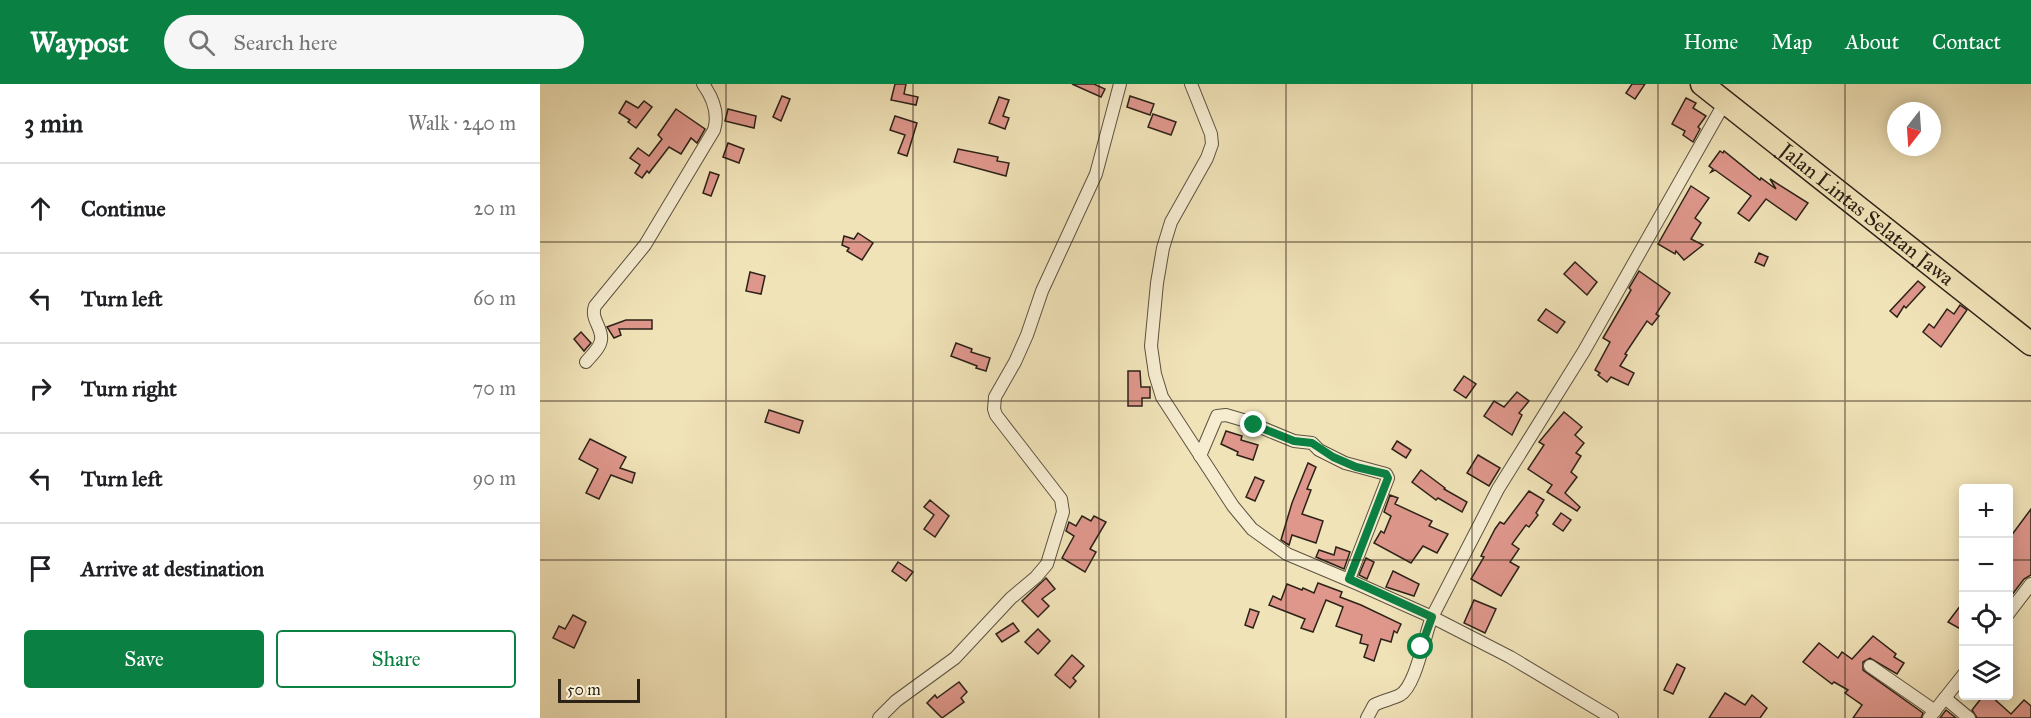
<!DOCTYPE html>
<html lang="en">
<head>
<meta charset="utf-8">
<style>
	body { margin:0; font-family:"IM FELL Great Primer",serif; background:#f6f6f6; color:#202124 }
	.controls { position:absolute; right:18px; bottom:18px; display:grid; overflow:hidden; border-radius:6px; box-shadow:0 3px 15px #0003 }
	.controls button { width:54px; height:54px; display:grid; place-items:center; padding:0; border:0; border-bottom:2px solid #e0e0e0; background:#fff; color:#202124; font:30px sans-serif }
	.compass { position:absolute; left:1347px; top:18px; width:54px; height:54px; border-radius:50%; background:#fff; box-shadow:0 3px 15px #0003; rotate:197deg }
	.scale { position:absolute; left:18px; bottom:15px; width:82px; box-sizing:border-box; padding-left:6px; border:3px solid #2c2218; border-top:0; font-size:16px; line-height:21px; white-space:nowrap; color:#2c2218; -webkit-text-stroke:4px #f6edd1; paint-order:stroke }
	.stop { position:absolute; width:18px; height:18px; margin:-14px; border:4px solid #0b8043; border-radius:50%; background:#fff }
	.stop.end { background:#0b8043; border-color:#fff; box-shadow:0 2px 6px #0008 }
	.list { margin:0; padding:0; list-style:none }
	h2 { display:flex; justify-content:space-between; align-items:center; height:78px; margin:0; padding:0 24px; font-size:26px }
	h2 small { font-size:20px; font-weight:400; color:#757577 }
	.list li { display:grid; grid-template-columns:39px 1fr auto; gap:18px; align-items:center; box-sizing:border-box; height:90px; padding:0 24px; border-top:2px solid #e0e0e0 }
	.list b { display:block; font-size:22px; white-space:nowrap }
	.list em { font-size:20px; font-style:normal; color:#757577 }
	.actions { display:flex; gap:12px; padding:18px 24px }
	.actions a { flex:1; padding:14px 0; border:2px solid #0b8043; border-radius:6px; text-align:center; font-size:21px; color:#0b8043 }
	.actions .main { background:#0b8043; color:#fff }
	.icon { flex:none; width:33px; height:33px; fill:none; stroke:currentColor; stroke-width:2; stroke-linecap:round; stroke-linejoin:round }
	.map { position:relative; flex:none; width:1491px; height:634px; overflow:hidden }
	header { display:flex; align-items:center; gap:36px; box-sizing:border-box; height:84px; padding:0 30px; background:#0b8043; color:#fff }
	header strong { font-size:28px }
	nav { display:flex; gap:33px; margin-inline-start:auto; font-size:21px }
	.search { width:420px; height:54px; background:#f6f6f6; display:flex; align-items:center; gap:15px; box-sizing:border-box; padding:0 21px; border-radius:33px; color:#757577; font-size:22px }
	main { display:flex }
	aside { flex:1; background:#fff }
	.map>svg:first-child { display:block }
	.building { fill:#df978c; stroke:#2c2218; stroke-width:1.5 }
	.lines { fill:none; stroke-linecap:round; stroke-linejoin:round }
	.street-casing { stroke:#5d5240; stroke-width:14 }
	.highway-casing { stroke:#2c2218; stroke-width:25 }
	.street { stroke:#f6edd1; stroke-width:12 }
	.highway { stroke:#f1e3b8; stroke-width:22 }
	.route { stroke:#0b8043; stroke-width:8 }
	.grid { fill:none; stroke:#2c2218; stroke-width:1.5; stroke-opacity:0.55 }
	.labels { text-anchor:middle; stroke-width:5; stroke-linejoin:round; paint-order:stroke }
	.street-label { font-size:21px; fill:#2c2218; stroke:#f6edd1 }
</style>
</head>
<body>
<header>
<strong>Waypost</strong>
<div class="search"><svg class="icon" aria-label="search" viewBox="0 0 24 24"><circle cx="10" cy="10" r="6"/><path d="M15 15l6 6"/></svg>Search here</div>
<nav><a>Home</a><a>Map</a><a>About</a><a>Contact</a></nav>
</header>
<main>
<aside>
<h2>3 min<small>Walk · 240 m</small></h2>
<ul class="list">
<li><svg class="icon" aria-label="ahead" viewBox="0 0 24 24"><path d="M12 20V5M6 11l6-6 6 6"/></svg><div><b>Continue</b></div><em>20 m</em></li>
<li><svg class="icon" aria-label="left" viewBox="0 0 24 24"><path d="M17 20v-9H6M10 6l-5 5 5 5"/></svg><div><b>Turn left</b></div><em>60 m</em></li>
<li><svg class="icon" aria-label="right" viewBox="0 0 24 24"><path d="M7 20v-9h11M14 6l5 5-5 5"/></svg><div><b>Turn right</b></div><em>70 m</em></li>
<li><svg class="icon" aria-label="left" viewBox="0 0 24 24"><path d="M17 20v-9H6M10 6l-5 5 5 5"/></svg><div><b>Turn left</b></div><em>90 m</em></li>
<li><svg class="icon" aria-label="arrive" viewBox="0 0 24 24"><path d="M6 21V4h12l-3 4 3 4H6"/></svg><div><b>Arrive at destination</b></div></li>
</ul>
<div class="actions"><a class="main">Save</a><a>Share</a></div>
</aside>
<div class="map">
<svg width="1491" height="634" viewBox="0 0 1491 634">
	<rect width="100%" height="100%" fill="#f1e3b8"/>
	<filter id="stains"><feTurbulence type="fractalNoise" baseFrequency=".00333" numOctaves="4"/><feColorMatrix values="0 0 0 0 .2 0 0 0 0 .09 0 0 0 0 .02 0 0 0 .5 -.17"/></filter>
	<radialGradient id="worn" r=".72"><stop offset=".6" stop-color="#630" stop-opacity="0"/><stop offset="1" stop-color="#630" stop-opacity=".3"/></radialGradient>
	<!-- building -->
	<g class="building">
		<path d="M355,0H366L364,10L378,13L376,21L351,16Z"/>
		<path d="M532,0H554L565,5L561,13Z"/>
		<path d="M1092,0H1105L1095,15L1086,9Z"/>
		<path d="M242,12L250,15L241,37L233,33Z"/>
		<path d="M590,12L614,20L610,31L587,23Z"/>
		<path d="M459,13L469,16L463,32L469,34L465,45L449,39Z"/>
		<path d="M1146,14L1156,19L1153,24L1166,32L1158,43L1160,45L1153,58L1143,51L1145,47L1132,40Z"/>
		<path d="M86,17L98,24L104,17L112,23L96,44L88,38L90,36L79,29Z"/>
		<path d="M136,25L165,45L157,59L151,54L141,70L129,63L109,89L107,87L102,94L95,89L100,81L90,74L98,64L109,72L122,55L118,51Z"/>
		<path d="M188,25L216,32L214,44L185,37Z"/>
		<path d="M613,30L636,38L631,51L608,43Z"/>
		<path d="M355,32L377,39L367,72L358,69L365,51L350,46Z"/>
		<path d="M188,59L204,65L199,79L183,73Z"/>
		<path d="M418,65L458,73L457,77L469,79L466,92L414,78Z"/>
		<path d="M1180,67L1183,69L1184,67L1220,96L1221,94L1236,105L1230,95L1268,119L1256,136L1226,115L1209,137L1198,129L1211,112L1175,86L1171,88L1173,85L1169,82Z"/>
		<path d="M170,88L179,91L171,112L163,109Z"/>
		<path d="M1151,102L1169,114L1155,134L1161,139L1151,155L1163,161L1144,176L1136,167L1135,170L1118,160Z"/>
		<path d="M318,149L333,159L322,176L307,167L309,164L302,161L304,152L314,155Z"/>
		<path d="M1219,169L1228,173L1224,182L1215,178Z"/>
		<path d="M1035,178L1057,198L1047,211L1024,190Z"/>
		<path d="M1099,187L1130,209L1116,230L1119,232L1112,241L1107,237L1085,270L1087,271L1080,282L1094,289L1088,301L1071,293L1067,298L1058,291L1060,289L1055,286L1070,258L1063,254L1091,206L1089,204Z"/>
		<path d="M210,188L225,192L221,210L206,207Z"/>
		<path d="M1378,197L1385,203L1366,224L1364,222L1357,233L1350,227Z"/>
		<path d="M1420,221L1427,226L1401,263L1383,248L1389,240L1394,244L1407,225L1414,230Z"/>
		<path d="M1006,225L1025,238L1017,249L998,236Z"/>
		<path d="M86,236H112V245H79L81,251L74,254L67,243Z"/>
		<path d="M41,248L51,259L44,267L34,255Z"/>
		<path d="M416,259L432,265L431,268L450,274L446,287L436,284L437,282L411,272Z"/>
		<path d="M588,287H600L601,303H610V314H602V322H588Z"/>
		<path d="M924,292L936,300L926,314L914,306Z"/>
		<path d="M977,308L989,317L979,329L982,331L972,351L944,332L954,317L964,323Z"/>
		<path d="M229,326L263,337L259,349L225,338Z"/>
		<path d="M1024,328L1042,343L1035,351L1044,359L1036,369L1041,372L1031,388L1037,393L1025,409L1040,423L1037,427L1007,408L1012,401L988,385L1004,361L999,358Z"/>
		<path d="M686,347L702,352L701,356L718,361L713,376L697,371L698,368L681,360Z"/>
		<path d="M50,355L86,373L80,384L95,389L92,399L71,391L59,415L46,409L58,385L39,375Z"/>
		<path d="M857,357L871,366L866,374L852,365Z"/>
		<path d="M938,371L960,384L949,402L927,389Z"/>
		<path d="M768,379L776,383L767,405L771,406L762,430L783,437L776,459L752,451L749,461L741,456L752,419Z"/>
		<path d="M881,386L905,404L904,405L927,418L922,428L898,414L896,416L872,398Z"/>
		<path d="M715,393L724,397L715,417L706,413Z"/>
		<path d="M989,407L1004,416L996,429L998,431L989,443L986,441L972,460L979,465L970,478L979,483L961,512L931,495L944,473L941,472L955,445L960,438L964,440Z"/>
		<path d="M850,411L858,414L855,420L892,437L889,442L908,450L897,469L883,462L871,479L834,459L841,447L844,449L851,432L844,428Z"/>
		<path d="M390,416L409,432L395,453L384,445L394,431L384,423Z"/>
		<path d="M1491,425V491L1484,495L1468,516V456Z"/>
		<path d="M1021,429L1031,436L1023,447L1013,440Z"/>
		<path d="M542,432L551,437L554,432L566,438L550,465L556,468L545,488L522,474L534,452L526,447L529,438L536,442Z"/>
		<path d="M796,463L810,468L804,485L776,473L779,466L794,471Z"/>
		<path d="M826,474L834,478L827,495L819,491Z"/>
		<path d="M358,478L373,488L366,497L352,487Z"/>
		<path d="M853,487L879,500L874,512L846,503Z"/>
		<path d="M506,494L515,505L502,515L509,522L498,533L482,517Z"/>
		<path d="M778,499L802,508L800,513L821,521L861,540L857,549L854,547L851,558L841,555L834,577L824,573L828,561L820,559L822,551L796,542L803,523L786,516L773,548L761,544L765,535L729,521L733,512L741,516L747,500L762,506L763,504L774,509Z"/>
		<path d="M934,516L956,525L945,549L924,539Z"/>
		<path d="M1424,517V547L1408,538Z"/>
		<path d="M710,525L719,528L713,544L705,541Z"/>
		<path d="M33,531L46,538L34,564L13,554L19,542L25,545Z"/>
		<path d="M473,539L479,547L462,558L456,550Z"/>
		<path d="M498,545L510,557L498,570L485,558Z"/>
		<path d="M1333,552L1356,570L1354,573L1364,579L1357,590L1330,574L1323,578V586L1383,629L1381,634H1313L1322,621L1305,609L1308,606L1294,598L1292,600L1263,578L1279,559L1298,574L1302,568L1312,575Z"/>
		<path d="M532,571L544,582L533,594L536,597L530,604L515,591Z"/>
		<path d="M1137,580L1145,584L1133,610L1124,606Z"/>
		<path d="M419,598L427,608L421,614L424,618L402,634L387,619L395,611L397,614Z"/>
		<path d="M1185,609L1205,621L1212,611L1227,624L1220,634H1169Z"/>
		<path d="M1443,612H1451L1471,630L1484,616L1491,622V634H1437L1432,626Z"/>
		<path d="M1406,626L1416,634H1400Z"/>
	</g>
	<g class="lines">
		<defs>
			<g id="street">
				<path d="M651,0L671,50L672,60L667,74L631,138L623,164L617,199L611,262L615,290L622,313L693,422L712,445L747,470L818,500L892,533L970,573L1072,634"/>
				<path d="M46,278C51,272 60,264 61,256C63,244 50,235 55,222L105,161L174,46C179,30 173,14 163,0"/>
				<path d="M660,372L677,332L686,331L703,336L754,357L772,359L779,366L805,379L846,390L848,394L809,495"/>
				<path d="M1468,530L1491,500"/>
				<path d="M1330,582L1395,627"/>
				<path d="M1405,614L1429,634"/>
				<path d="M339,634L356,617L415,574L471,514L496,493L507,480L523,428L521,415L456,331L454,325L455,313L475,278L487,251L502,207L556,90L580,0"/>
				<path d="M827,634L834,621C842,617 852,615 860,611C876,602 884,552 892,533L958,405L1044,267L1185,18"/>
				<path d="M1389,634L1424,590"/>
			</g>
			<g id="highway">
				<path id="s1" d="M1162,0L1491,260"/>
			</g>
		</defs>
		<!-- street casing -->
		<use href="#street" class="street-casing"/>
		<!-- highway casing -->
		<use href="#highway" class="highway-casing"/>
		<!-- street -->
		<use href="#street" class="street"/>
		<!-- highway -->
		<use href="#highway" class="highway"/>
	</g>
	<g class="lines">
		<!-- route -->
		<path class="route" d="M714,341L754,357L772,359L793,373L816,383L846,390L848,394L809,495L892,533L881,563"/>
	</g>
	<!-- grid -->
	<path class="grid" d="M186,0V634M373,0V634M559,0V634M746,0V634M932,0V634M1118,0V634M1305,0V634M0,158H1491M0,317H1491M0,476H1424M1468,476H1491"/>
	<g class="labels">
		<!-- street labels -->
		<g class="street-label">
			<text dy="7" stroke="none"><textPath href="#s1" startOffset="210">Jalan Lintas Selatan Jawa</textPath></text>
		</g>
	</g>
	<rect width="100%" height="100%" filter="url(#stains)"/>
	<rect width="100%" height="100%" fill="url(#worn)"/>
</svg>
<div class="controls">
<button>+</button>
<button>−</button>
<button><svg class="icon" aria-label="locate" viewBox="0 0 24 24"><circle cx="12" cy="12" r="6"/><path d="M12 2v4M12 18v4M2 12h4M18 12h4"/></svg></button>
<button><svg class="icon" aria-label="layers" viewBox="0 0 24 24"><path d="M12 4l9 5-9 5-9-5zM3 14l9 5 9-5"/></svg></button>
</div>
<svg class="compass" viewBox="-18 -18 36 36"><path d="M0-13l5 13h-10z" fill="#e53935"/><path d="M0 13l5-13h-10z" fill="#757577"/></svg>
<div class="scale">50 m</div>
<div class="stop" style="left:881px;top:563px"></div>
<div class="stop end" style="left:714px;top:341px"></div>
</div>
</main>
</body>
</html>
